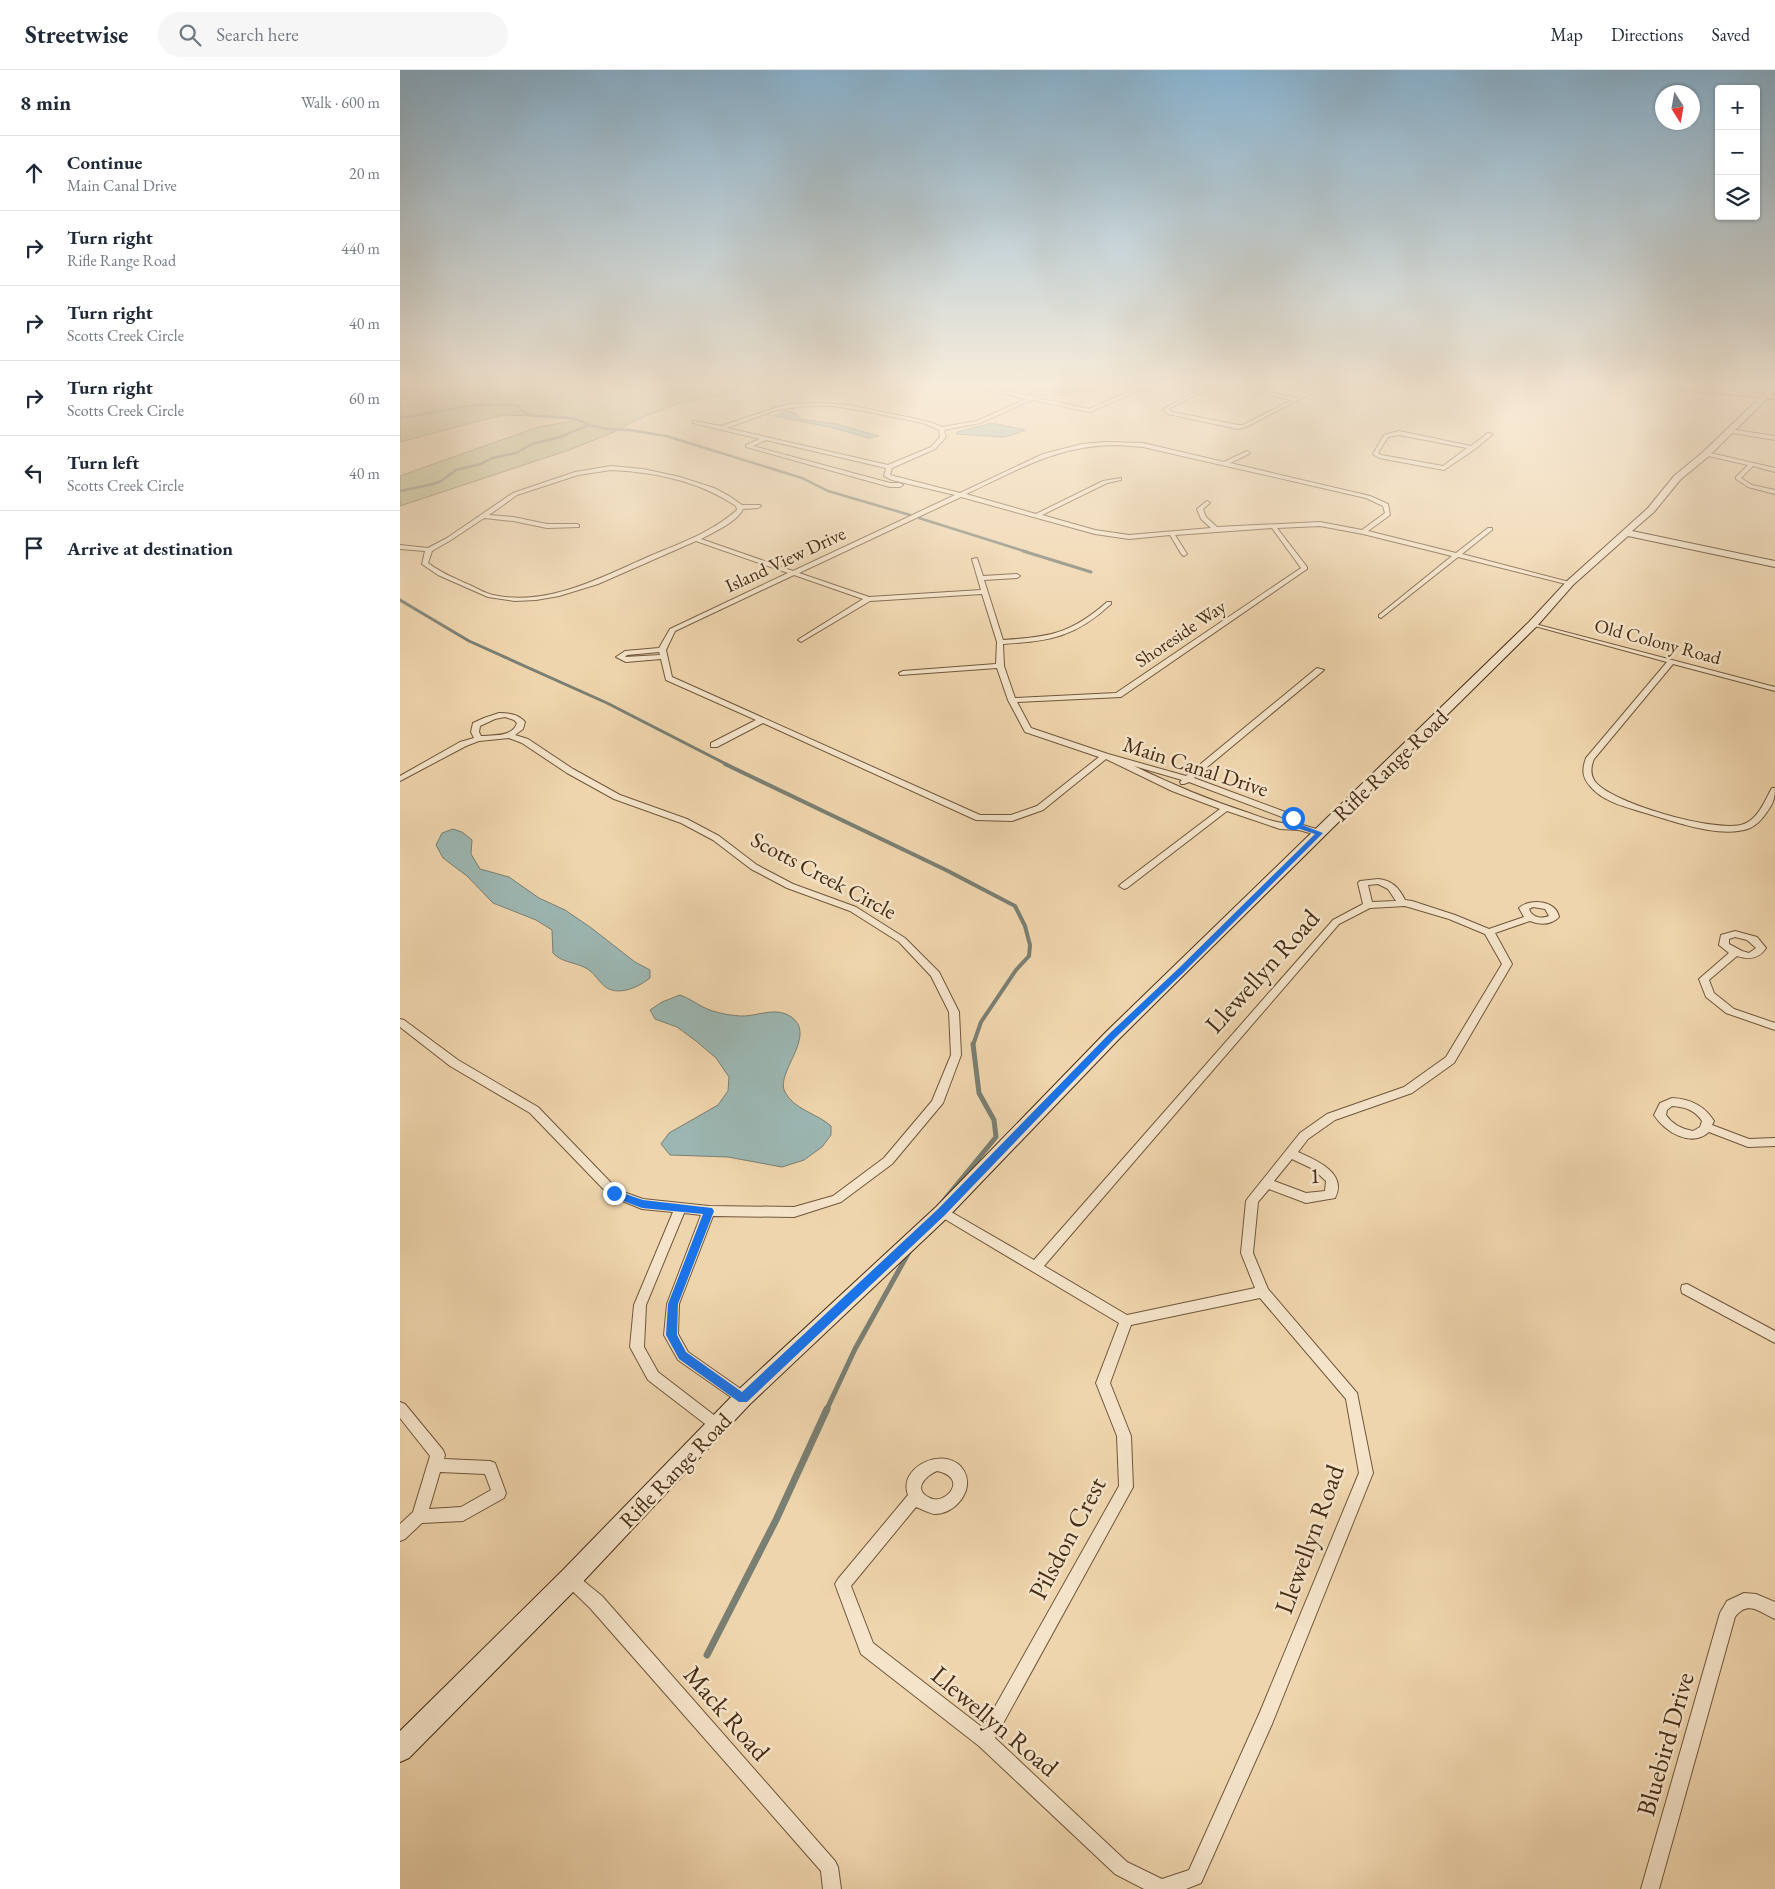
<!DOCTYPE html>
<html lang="en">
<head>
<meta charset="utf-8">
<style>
	body { margin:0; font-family:"EB Garamond",serif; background:#f6f6f7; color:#1f2937 }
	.controls { position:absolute; right:15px; top:15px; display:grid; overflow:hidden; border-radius:5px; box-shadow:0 1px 4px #0004 }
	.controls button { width:45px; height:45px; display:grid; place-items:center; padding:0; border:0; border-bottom:1px solid #e0e1e3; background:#fff; color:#1f2937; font:25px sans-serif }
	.compass { position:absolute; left:1255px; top:15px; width:45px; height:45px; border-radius:50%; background:#fff; box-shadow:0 1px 4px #0004; rotate:169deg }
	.stop { position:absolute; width:15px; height:15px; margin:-11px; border:4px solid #1a73e8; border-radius:50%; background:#fff }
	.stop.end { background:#1a73e8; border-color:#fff; box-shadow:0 1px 5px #0008 }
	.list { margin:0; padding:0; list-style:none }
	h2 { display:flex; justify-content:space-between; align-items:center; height:65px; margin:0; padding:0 20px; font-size:21px }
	h2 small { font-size:16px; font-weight:400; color:#747a83 }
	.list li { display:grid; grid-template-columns:32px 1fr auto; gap:15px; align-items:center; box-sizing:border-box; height:75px; padding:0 20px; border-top:1px solid #e0e1e3 }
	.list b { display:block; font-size:19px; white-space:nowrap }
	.list p { margin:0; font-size:16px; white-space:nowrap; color:#747a83 }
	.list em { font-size:16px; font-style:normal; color:#747a83 }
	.icon { flex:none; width:28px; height:28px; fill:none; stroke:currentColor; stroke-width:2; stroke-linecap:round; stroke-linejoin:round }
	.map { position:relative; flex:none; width:1375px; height:1819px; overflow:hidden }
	header { display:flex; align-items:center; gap:30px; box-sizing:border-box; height:70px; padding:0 25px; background:#fff; border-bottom:1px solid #e0e1e3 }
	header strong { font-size:24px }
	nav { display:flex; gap:28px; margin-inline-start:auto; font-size:18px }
	.search { width:350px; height:45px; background:#f6f6f7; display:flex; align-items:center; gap:12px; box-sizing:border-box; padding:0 18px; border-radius:28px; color:#747a83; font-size:19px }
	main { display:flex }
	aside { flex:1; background:#fff }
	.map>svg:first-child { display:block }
	.green { fill:#bbbd88; stroke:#80744e }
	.water { fill:#9cb7b3; stroke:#7a7f73 }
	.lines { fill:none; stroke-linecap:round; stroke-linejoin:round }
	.stream-far4 { stroke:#7a7f73; stroke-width:2.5 }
	.stream-far3 { stroke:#7a7f73; stroke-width:3 }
	.stream-far2 { stroke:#7a7f73; stroke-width:4 }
	.stream-far1 { stroke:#7a7f73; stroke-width:5 }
	.stream { stroke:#7a7f73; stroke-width:7 }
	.street-casing { stroke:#70563a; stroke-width:2 }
	.secondary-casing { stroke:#462c14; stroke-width:2 }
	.primary-casing { stroke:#462c14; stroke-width:2 }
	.street { fill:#f5e4ca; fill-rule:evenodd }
	.secondary { fill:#f5e4ca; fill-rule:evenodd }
	.primary { fill:#e8ba76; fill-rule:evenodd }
	.route { fill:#1a73e8 }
	.labels { text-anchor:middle; stroke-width:5; stroke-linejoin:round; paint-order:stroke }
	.far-street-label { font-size:19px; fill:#462c14; stroke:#f5e4ca }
	.street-label { font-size:22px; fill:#462c14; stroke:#f5e4ca }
	.near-street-label { font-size:26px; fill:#462c14; stroke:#f5e4ca }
</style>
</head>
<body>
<header>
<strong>Streetwise</strong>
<div class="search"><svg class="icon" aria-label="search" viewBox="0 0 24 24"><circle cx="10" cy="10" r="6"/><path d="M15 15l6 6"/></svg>Search here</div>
<nav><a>Map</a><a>Directions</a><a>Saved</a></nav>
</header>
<main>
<aside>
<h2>8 min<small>Walk · 600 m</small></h2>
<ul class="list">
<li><svg class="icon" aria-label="ahead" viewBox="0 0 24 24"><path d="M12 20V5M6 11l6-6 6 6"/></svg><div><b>Continue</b><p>Main Canal Drive</p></div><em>20 m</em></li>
<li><svg class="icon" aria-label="right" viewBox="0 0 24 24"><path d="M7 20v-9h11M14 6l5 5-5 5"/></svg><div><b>Turn right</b><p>Rifle Range Road</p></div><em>440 m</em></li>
<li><svg class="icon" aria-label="right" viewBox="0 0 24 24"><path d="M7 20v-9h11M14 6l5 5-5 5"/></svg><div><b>Turn right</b><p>Scotts Creek Circle</p></div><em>40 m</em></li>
<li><svg class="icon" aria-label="right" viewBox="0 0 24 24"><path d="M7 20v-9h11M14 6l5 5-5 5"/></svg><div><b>Turn right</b><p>Scotts Creek Circle</p></div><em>60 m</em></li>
<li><svg class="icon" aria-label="left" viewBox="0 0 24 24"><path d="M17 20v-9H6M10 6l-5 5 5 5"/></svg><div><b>Turn left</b><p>Scotts Creek Circle</p></div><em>40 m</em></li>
<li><svg class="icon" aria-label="arrive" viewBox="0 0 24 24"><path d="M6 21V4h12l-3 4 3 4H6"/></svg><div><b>Arrive at destination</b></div></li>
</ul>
</aside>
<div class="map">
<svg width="1375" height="1819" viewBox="0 0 1375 1819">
	<rect width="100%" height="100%" fill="#efd5ad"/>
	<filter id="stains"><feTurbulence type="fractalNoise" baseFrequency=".004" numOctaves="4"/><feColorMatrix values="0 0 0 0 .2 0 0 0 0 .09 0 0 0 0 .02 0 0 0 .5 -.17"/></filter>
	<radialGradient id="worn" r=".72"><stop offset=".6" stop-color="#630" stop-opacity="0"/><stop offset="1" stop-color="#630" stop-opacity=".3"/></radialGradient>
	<!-- green -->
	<path class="green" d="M0,318H342L318,326L282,332L258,341L233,351L221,359L169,380L0,436V406L138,357L179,350L136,346L102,345L0,372Z"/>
	<!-- water -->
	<g class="water">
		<path d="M385,341L394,342L400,349L436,354L479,366L469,368L429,357L374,346Z"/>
		<path d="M592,353L625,360L612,365L603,367L557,364V362Z"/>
		<path d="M53,759L62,762L72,770L71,784L80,799L109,807L139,828L165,840L190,857L235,892L250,900V908C240,916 221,926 207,918C198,912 195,902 184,897C173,892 161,892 153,883L152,860L136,850L93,833L67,806L43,788L36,775L42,763Z"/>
		<path d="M280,925C289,928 295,933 303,937C315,943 328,945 340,946C354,947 372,938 386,944C423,961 374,1002 385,1022C393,1039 418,1044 431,1056V1065L422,1077L404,1090L382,1097L328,1087L270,1085L261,1074L269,1063L318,1035L328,1021L329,1007L316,988L296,971L277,957L255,949L250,940L262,932Z"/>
	</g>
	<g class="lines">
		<!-- stream-far4 -->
		<g class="stream-far4">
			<path d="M0,348L74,335H116L125,343L136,346L174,348L189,355L207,359L230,360L266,366L402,408L428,421L510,445"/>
			<path d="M0,421L33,414L41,411L56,400L81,394L92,388L116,383L132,374L160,367L189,355"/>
			<path d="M519,448L627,482"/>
		</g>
		<!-- stream-far3 -->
		<g class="stream-far3">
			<path d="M623,481L691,502"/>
			<path d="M0,530L69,571L207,633L328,695"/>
		</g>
		<!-- stream-far2 -->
		<path class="stream-far2" d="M325,694L546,800L615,836L625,856L630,875L629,886L616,900L581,952L573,975"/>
		<!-- stream-far1 -->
		<g class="stream-far1">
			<path d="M541,1134L596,1067L594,1050L579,1023L573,974"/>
			<path d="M426,1341L455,1279L509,1182"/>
		</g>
		<!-- stream -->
		<path class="stream" d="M307,1585L376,1450L427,1339"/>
		<defs>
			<g id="street">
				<path d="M581,318H591L689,339L737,318H744L690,342L632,330L580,353L544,360L546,367L535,379L492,398L490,405L560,423L643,384L682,374L705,372L743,373L824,392L847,381L850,383L849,384L830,393L970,426L988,434L990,445L968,461L1056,483L1088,458H1092V460L1062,484L1173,513L1170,515L1058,487L981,548L979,547V545L1052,486L963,464L920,456L877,458L907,497V499L721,627L617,632L631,658L708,684L786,706L917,598L924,600L794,708L896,746L903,755L923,761L924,763L923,765L920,766L899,760L880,759L827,741L727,818L724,819L719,816L721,814L820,739L772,721L706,689L643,740L612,751L576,750L363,653L317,677H311V673L356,650L266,610L261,589L226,592L216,587L225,581L259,578L270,559L388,503L296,471L198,514L159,526L136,530L115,531L88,527L38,505L22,494L25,481L0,479V475L28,478L47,468L113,423L175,402L211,396L243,399L280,407L314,418L329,426L342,435H360L361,436L358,438L343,439C337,452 314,462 301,469L393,501L555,425L492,410L484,406L486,398L366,370L353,376L490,413H500L503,415L500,417H490L346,377V375L360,369L293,353V351L321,356L375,338L390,334L420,333L449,335L512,348L532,353L542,357L577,351L626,329ZM405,336H434L464,341L523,353L539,360L540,367L531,377L488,395L327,358L376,340ZM717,375L743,377L966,428L983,436L985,443L962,460L920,452L817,457L806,447L803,439L810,433L807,431L797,439L801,449L811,458L729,465L695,460L642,445L707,413L721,410V408L703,411L636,444L566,424C618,400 657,375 717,375ZM211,400C255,402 299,411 336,436L337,440C312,462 281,473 250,486C202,507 148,537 93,525C84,523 75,517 65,513C52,507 40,502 28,493L32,481L51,470L84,448L113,451L147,458L179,457V455L177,454H147L113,447L89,445L117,425L178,405ZM561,427L695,464L729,469L770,465L782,485L784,486L787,484L775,465L872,458L901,498L716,623L615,628L604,596L603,574C651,571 675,567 711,534V532H707C671,564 649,567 603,570L584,510L617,508L620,506L617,504L583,506L577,488L572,489L581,520L469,527L399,503ZM394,505L463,529L399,569L398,570L401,572L470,531L582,524L597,572L596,594L503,601L499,603L500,605L597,598L608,630L625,662L699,687L637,736L611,745H580L272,607L266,580L275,561ZM259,582L260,585L225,587L227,585ZM734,696L782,710L780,712L781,714H784L789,712L890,750L894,754C878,754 863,748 849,743C809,730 771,714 734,696Z"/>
				<path d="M680,318H690L659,325L630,323L632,322L659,323Z"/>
				<path d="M803,318H809L768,339L772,342L838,355H843L892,330L835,318H846L896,328L915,318H921L846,357L838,359L768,344L763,339Z"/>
				<path d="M1329,359L1375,366V370L1327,362Z"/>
				<path d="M999,361L1071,376L1088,363L1093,364L1075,379L1044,400L979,388L973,384L984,365ZM999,365L1067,378L1043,396L981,385L978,383L988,367Z"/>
				<path d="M1306,382L1375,398V402L1353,396L1341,408L1352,415L1375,420V424L1348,417L1336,409V407L1348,395L1304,385L1303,384Z"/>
				<path d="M1131,553L1375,617V621L1273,594L1194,689C1191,696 1190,703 1194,710C1208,733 1320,764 1344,754C1359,748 1365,730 1372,718H1375C1375,728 1373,734 1367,742C1363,748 1357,755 1350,758C1323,769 1279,753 1252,745C1231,738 1205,734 1190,716C1182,707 1182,699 1186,688L1267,592L1131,555Z"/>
				<path d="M99,643C109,643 118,644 125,652L123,659L115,665L128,669L173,699L220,725L287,749L319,766L357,795L393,814L456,837L505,868L539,902L559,942L561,985L543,1033L492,1094L441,1132L394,1147L313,1146L279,1234L278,1264L288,1282L348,1324L350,1328L348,1332L343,1334L338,1332L278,1290L264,1265L267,1234L301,1145L284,1143L246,1235L244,1277L258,1302L323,1352L325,1356L323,1360L318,1362L313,1360L248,1310L230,1277L234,1235L273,1142L242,1139L210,1126L130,1043L50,996L0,957V949L4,950L58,990L138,1037L218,1120L243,1129L309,1136L394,1137L433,1126L484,1088L532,1031L551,985L549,942L531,906L499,872L450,841L387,818L351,799L313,770L281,753L214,729L167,703L122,673L109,668L79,671L66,676L0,711V706L60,672L74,668L71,662L73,653L84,648ZM105,647L114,650L117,653C113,667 93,665 81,666L79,662L80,656L95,649Z"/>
				<path d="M978,809C992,810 999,818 1005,830L1012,831L1055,845L1089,859L1124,847L1119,838C1130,828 1156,830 1159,847C1151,855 1140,855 1130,851L1095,863L1112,894L1054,993L1012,1023L935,1050L908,1069L898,1082C916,1090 948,1103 935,1128L906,1133L869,1119L858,1132L853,1183L868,1219L957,1323L973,1403L872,1654L801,1813L786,1819H744L715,1804L579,1676L461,1584L435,1514L438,1509L508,1425C497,1395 549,1374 564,1401C575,1420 555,1445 534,1444C529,1443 521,1439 516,1437L451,1516L473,1573L583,1658L719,1416L717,1366L696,1313L719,1253L538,1145L536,1142L538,1139L542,1137L546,1139L634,1190L933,850L963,834L958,813L960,811ZM978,814L988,819L996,831L972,832L968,815ZM1005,836L1049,849L1085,864L1102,894L1046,987L1004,1017L927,1044L900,1063L848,1128L846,1131L841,1183L855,1218L727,1245L644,1196L939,854L970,838ZM1133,837L1145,839L1149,846C1142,849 1132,848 1129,839ZM892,1089L913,1099L926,1111L925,1121L906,1123L874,1111ZM860,1228L946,1329L959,1403L860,1642L789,1800L762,1809L727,1792L595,1668L733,1417L731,1366L710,1313L731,1255ZM537,1401C570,1408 545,1436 530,1428C512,1420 525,1406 537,1401Z"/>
				<path d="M1335,861L1357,867L1366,878C1359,889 1349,890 1337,886L1309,910L1314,923L1334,939L1375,953V960L1326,943L1306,927L1299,909L1329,883L1319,875L1321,865ZM1335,867L1347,870L1356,878L1349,883L1342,881L1329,874V869Z"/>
				<path d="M1272,1028C1290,1029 1304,1035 1314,1051L1312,1055L1349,1069L1375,1068V1076L1348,1077L1309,1062C1291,1078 1265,1062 1254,1045L1260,1033ZM1272,1036C1285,1037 1295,1040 1302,1051L1300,1057L1293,1061C1282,1059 1272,1054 1266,1045L1267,1040Z"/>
				<path d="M1287,1214L1375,1261V1273L1282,1223L1281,1219L1282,1215Z"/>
				<path d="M0,1332L5,1334L43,1380L45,1385L44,1389L90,1391L95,1393L106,1423L104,1428L63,1451L22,1453L5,1469L0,1471V1454L13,1442L30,1386L0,1348ZM40,1402L85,1404L91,1420L61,1437L29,1439Z"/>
				<path d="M170,1501L175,1504L202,1526L435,1791L438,1797L441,1819H423L421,1801L190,1538L165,1514L162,1509L165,1504Z"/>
				<path d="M1344,1523L1356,1524L1375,1532V1549C1359,1542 1348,1530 1335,1547L1259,1819H1241L1320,1543L1327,1531Z"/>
			</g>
			<path id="secondary" d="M1370,318H1375V321L1309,386L1280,410L1254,442L1232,461L1375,491V497L1228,466L1173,515L1137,556L718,970L548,1147L350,1334L178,1517L9,1688L0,1692V1661L162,1501L336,1322L536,1137L706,962L1129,552L1167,511L1248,438L1274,406L1303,382Z"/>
			<path id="primary" d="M1277,318H1309L1375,325V329L1281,320Z"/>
		</defs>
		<!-- street casing -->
		<use href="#street" class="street-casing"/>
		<!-- secondary casing -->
		<use href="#secondary" class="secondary-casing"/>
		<!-- primary casing -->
		<use href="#primary" class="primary-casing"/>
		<!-- street -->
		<use href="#street" class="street"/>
		<!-- secondary -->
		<use href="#secondary" class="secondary"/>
		<!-- primary -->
		<use href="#primary" class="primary"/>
	</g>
	<!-- sky -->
	<linearGradient id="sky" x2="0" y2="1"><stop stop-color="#89b5d3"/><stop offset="0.55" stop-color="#f8ecda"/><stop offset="1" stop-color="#f8ecda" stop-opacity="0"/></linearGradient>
	<rect width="1375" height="573" fill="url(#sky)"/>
	<!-- route -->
	<path class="route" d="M891,747H896L902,755L923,763L784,902L715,968L545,1145L347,1332H339L279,1289L266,1265L268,1234L303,1144L242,1138L210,1126V1121L214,1120L243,1130L312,1138L314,1141L278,1234L277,1265L286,1282L342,1322L538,1139L709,964L779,898L915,764L897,758L890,748Z"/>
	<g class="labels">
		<!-- far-street labels -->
		<g class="far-street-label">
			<text transform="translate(385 489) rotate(-25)" y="7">Island View Drive</text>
			<text transform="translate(780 563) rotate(-34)" y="7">Shoreside Way</text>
			<text transform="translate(1258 571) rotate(15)" y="7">Old Colony Road</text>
		</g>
		<!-- street labels -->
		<g class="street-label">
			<text transform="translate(990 695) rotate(-44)" y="8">Rifle Range Road</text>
			<text transform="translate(796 696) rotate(18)" y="8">Main Canal Drive</text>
			<text transform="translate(424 805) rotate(28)" y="8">Scotts Creek Circle</text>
			<text transform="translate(915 1105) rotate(-2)" y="8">1</text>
			<text transform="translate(275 1400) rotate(-46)" y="8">Rifle Range Road</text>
		</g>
		<!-- near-street labels -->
		<g class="near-street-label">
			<text transform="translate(862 901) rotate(-48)" y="9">Llewellyn Road</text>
			<text transform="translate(667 1468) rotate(-62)" y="9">Pilsdon Crest</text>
			<text transform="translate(909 1469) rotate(-70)" y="9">Llewellyn Road</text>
			<text transform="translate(327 1643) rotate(49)" y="9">Mack Road</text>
			<text transform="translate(595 1651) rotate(40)" y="9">Llewellyn Road</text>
			<text transform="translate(1265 1674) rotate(-74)" y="9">Bluebird Drive</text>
		</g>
	</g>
	<rect width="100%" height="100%" filter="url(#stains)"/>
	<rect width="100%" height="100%" fill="url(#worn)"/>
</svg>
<div class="controls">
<button>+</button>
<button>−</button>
<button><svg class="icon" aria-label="layers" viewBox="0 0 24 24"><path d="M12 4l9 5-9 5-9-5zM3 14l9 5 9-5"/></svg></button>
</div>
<svg class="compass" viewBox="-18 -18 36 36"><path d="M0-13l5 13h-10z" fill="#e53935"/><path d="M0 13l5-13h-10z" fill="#747a83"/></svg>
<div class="stop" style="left:893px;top:748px"></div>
<div class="stop end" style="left:214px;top:1123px"></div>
</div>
</main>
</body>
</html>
